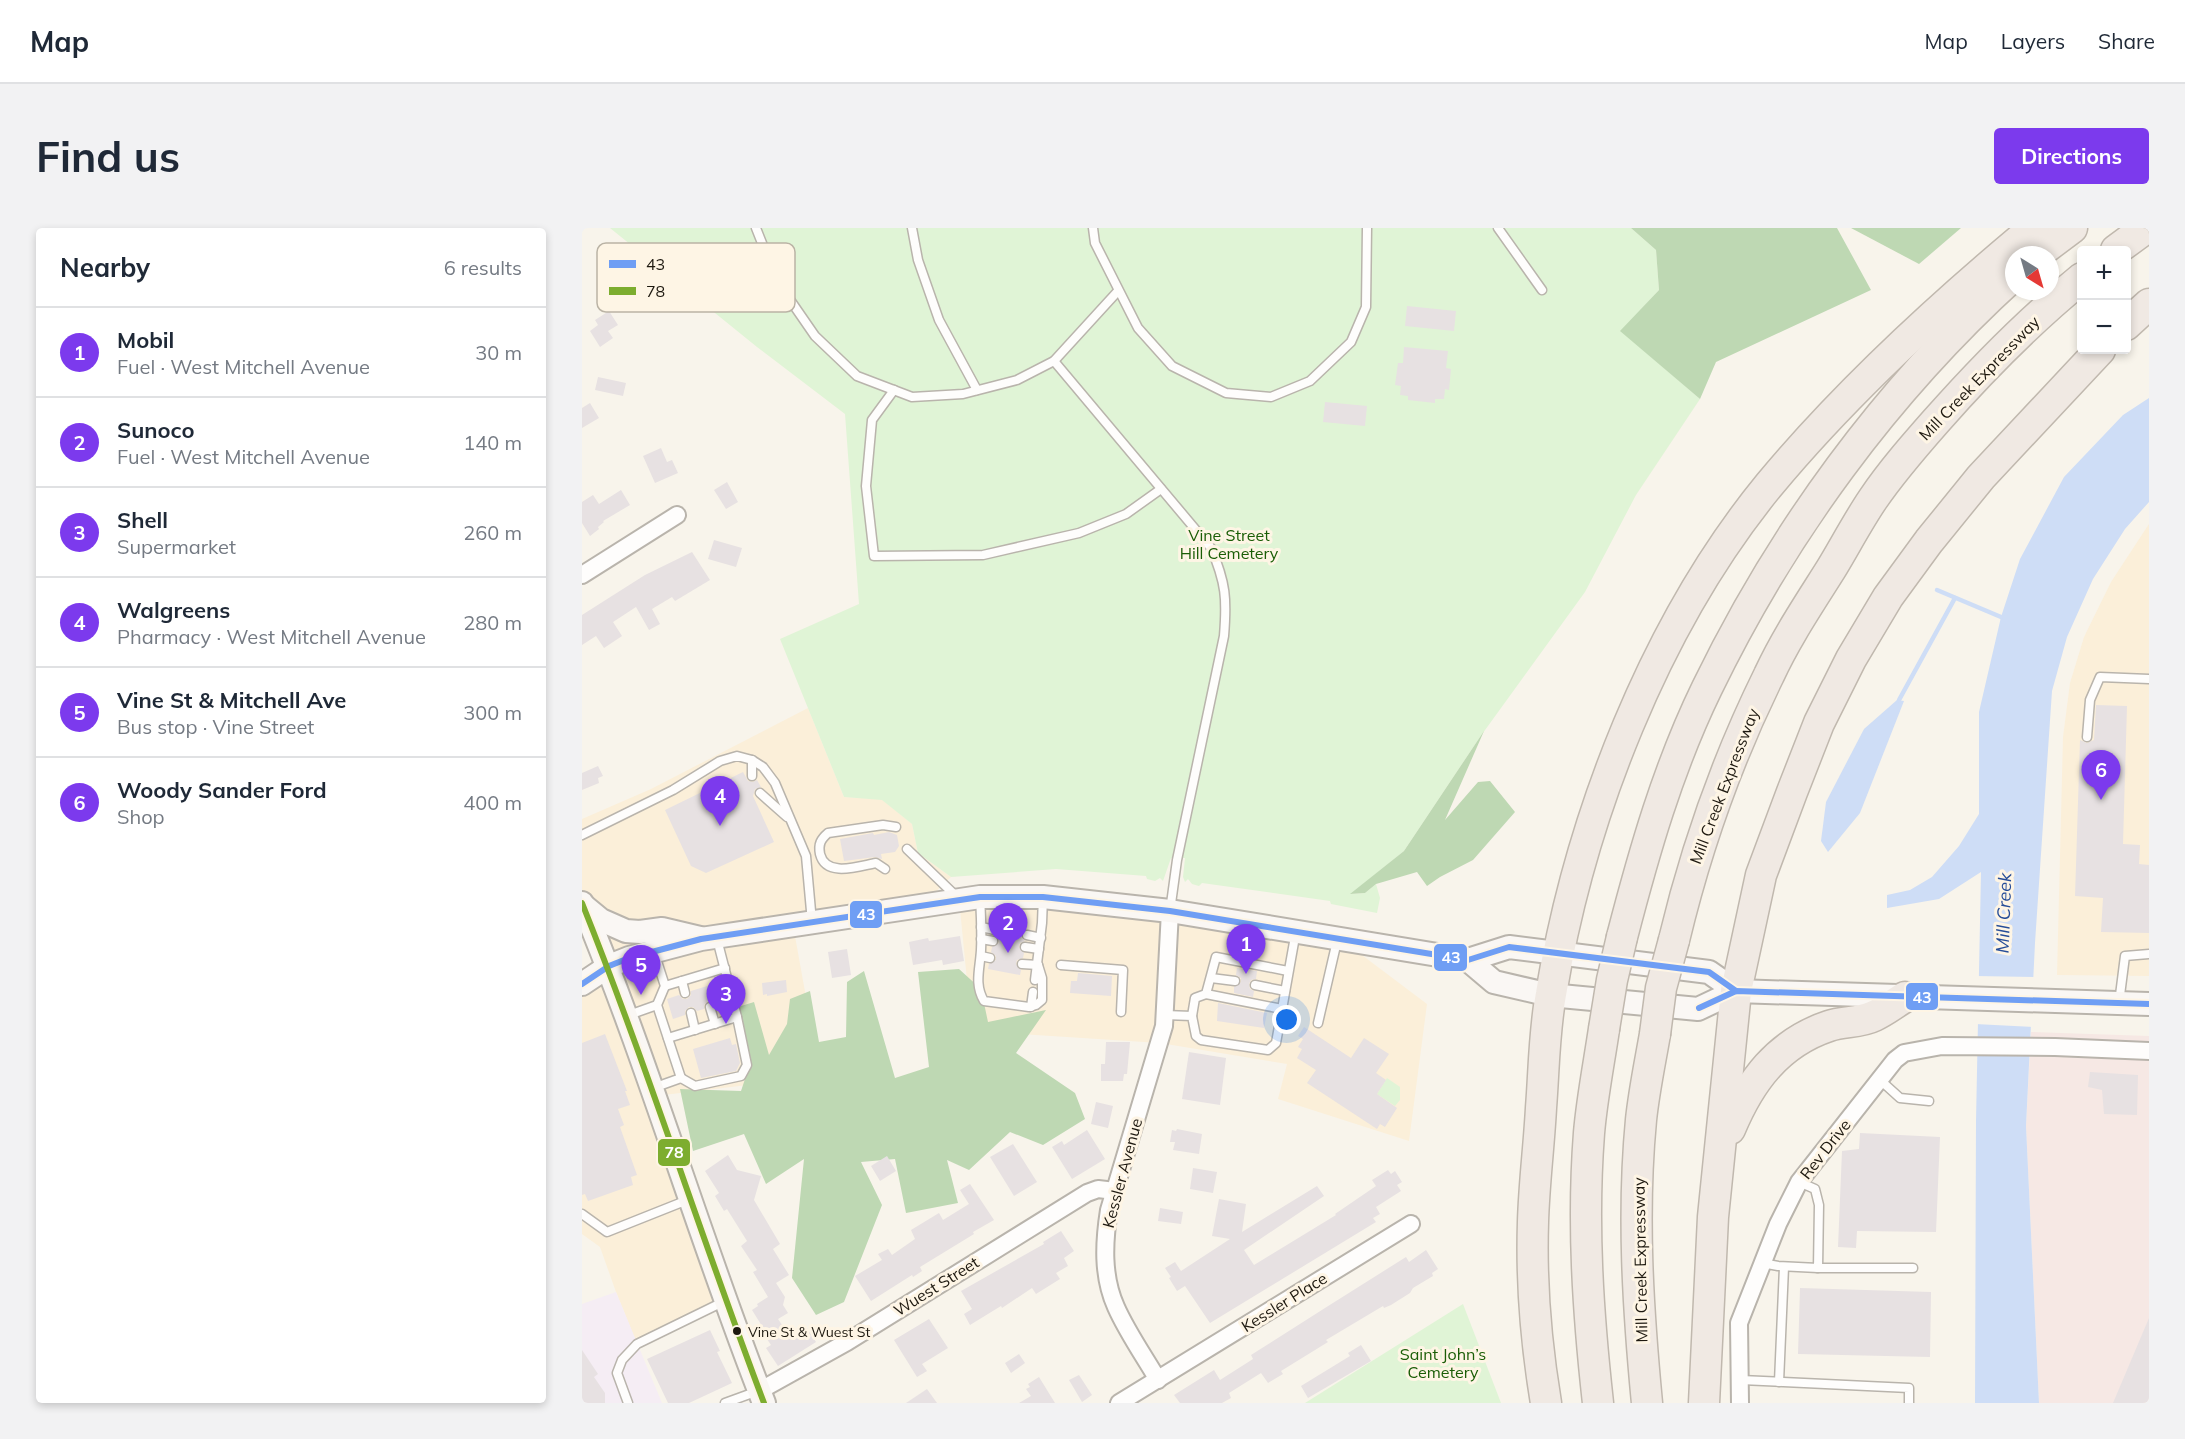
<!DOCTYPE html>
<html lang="en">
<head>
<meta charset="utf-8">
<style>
	body { margin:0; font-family:Mulish,sans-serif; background:#f2f2f3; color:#1f2937 }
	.controls { position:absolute; right:18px; top:18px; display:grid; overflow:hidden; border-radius:6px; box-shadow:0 3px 9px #0003 }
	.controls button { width:54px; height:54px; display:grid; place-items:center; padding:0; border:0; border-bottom:2px solid #e0e1e3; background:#fff; color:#1f2937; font:30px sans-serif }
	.compass { position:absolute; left:1423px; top:18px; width:54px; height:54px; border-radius:50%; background:#fff; box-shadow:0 3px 9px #0003; rotate:143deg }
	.you { position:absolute; left:705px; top:792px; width:21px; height:21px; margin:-15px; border:4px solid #fff; border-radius:50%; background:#1a73e8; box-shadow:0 0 0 9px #1a73e833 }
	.badge { display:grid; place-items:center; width:39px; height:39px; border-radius:50%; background:#7c3aed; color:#fff; font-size:20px; font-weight:700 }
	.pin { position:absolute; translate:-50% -50px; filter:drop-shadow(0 2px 3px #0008) }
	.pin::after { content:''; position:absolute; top:32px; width:21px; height:18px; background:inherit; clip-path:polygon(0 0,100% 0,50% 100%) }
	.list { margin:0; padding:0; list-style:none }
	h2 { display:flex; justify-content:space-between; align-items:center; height:78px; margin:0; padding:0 24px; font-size:26px }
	h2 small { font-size:20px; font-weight:400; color:#747a83 }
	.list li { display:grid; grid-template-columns:39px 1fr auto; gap:18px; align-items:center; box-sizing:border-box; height:90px; padding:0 24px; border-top:2px solid #e0e1e3 }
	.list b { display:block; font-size:22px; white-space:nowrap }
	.list p { margin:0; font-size:20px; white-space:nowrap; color:#747a83 }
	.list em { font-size:20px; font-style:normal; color:#747a83 }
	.map { position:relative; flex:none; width:1567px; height:1175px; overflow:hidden; border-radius:6px }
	header { display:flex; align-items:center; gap:36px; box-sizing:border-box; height:84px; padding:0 30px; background:#fff; border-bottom:2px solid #e0e1e3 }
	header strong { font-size:28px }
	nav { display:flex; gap:33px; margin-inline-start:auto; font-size:21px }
	.intro { display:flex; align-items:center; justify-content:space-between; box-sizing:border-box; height:144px; padding:0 36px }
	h1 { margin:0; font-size:42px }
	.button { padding:15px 27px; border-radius:6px; background:#7c3aed; color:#fff; font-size:21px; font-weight:700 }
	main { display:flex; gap:36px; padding:0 36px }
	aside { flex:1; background:#fff; border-radius:6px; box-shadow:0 3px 9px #0003 }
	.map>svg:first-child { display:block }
	.built { fill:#fbefd9 }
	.industrial { fill:#f6e8e4 }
	.education { fill:#f5edf4 }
	.green { fill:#e0f4d6 }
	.forest { fill:#bed8b3 }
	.water { fill:#ceddf6 }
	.pier { fill:#f8f4eb }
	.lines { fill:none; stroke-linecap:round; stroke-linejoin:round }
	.stream { stroke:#ceddf6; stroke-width:4.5 }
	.building { fill:#e7e1e2 }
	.lane-casing { stroke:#b9b4ac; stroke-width:11 }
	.street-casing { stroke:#b9b4ac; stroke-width:20 }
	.secondary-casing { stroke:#b9b4ac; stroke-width:26 }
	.highway-casing { stroke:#c0b8ae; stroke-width:33 }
	.lane { stroke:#fefdfc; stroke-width:8 }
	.street { stroke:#fefdfc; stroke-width:16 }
	.secondary { stroke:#faf7f4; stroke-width:22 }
	.highway { stroke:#f0e9e3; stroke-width:30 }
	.highway-bridge-casing { stroke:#c0b8ae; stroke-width:33; stroke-linecap:butt }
	.highway-bridge { stroke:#f0e9e3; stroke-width:30 }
	.bus-1-casing { stroke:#fef5e5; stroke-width:10 }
	.bus-2-casing { stroke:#fef5e5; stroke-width:10 }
	.bus-1 { stroke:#6f9ef4; stroke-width:6 }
	.bus-2 { stroke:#7dad2f; stroke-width:6 }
	.bus-dot { fill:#1d180f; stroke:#fef5e5; stroke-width:2 }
	.labels { text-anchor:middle; stroke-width:6; stroke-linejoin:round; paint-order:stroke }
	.bus-label { font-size:14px; fill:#1d180f; stroke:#fef5e5; text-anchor:start }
	.street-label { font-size:16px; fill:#1d180f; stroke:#fef5e5 }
	.park-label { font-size:16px; fill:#1a5d06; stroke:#fef5e5 }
	.water-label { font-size:18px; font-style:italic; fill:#264d98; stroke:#fef5e5 }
	.key { fill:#fef5e5; stroke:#bab3a5; stroke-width:1.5 }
	.key-label { font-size:16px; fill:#1d180f }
	.line-badge { stroke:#fef5e5; stroke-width:2 }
	.badge-label { font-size:16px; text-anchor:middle; font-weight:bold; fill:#fff }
</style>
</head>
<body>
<header>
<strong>Map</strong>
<nav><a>Map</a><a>Layers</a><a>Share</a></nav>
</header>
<div class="intro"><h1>Find us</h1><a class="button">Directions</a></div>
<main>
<aside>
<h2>Nearby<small>6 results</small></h2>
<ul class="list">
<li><span class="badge">1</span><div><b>Mobil</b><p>Fuel · West Mitchell Avenue</p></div><em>30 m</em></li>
<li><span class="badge">2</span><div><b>Sunoco</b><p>Fuel · West Mitchell Avenue</p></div><em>140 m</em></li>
<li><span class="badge">3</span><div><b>Shell</b><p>Supermarket</p></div><em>260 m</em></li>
<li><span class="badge">4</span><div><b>Walgreens</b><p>Pharmacy · West Mitchell Avenue</p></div><em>280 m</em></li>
<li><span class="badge">5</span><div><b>Vine St &amp; Mitchell Ave</b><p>Bus stop · Vine Street</p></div><em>300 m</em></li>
<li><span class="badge">6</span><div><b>Woody Sander Ford</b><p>Shop</p></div><em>400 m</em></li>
</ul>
</aside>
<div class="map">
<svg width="1567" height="1175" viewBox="0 0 1567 1175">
	<rect width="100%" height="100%" fill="#f8f4eb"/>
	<!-- built -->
	<g class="built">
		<path d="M1567,296V748L1475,747L1481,509L1488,455L1502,409L1529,354Z"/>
		<path d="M226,480L262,569L300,571L330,596L336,625L369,649L340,677L211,697L231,808L166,857L73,868L143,1073L55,1116L34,1064L18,1019L0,1006V756L27,738L0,675V591L69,561Z"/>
		<path d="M377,671L756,709L845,776L827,913L696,871L705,836L578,815L390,803Z"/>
	</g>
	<!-- industrial -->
	<path class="industrial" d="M1449,804L1567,808V1175H1457L1444,898Z"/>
	<!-- education -->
	<path class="education" d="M34,1064L80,1175H0V1076Z"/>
	<!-- green -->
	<g class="green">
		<path d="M28,0H1049L1074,22L1077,62L1039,103L1118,171L1054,267L1003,364L898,509L822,623L769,666L783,665L794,656L798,670L795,685L749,676L748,673L620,655L617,658L610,656L606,651L603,654L601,649L603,630H589L581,653L578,650L573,653L565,651L564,648L474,641L369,649L336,625L330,596L300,572L262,569L198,411L277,376L263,186L175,119Z"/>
		<path d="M805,850L818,859V872L813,878L795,866Z"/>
		<path d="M881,1076L919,1175H723Z"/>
	</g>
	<!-- forest -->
	<g class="forest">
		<path d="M1049,0H1255L1289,62L1134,134L1118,171L1038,103L1077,62L1074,22Z"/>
		<path d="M1269,0H1379L1337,36Z"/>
		<path d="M902,503L863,592L896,554L908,553L933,584L891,632L858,649L845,658L835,644L794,656L783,665L768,666L822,623Z"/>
		<path d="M377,741L399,761L406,794L464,782L434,825L493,865L503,891L461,917L428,904L387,942L365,932L376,975L324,985L313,931L279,934L300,977L262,1074L234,1087L210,1050L222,931L184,956L162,906L111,923L98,861L159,863L164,848L156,779L172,774L187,827L205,796L208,771L228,763L237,814L264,809L265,754L282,743L313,850L347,839L336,744Z"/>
	</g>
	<!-- water -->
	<g class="water">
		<path d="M1567,170V274L1543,301L1511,351L1485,409L1470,463L1453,715L1444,898L1457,1175H1393L1394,893L1399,644L1357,671L1305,680V667L1328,662L1350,649L1377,618L1397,586V484L1419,389L1438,331L1482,249L1541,187Z"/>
		<path d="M1315,472L1322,473L1278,585L1246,624L1239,613L1244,574L1282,501Z"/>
	</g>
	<!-- pier -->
	<path class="pier" d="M1393,748L1454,749L1452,799L1393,796Z"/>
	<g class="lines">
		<!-- stream -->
		<g class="stream">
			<path d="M1355,362L1419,389"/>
			<path d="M1317,472L1373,370"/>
		</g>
	</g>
	<!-- building -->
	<g class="building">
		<path d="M825,78L874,83L872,103L823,98Z"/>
		<path d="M27,83L36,97L26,103L31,110L18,119L8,103L16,97L13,92Z"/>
		<path d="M822,119L866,123L864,140L869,141L867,162L863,161L862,171H853V175L826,172V168L818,167L819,158L813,157L816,135H821Z"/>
		<path d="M16,149L44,155L41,168L13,162Z"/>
		<path d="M743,174L785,178L783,198L741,194Z"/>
		<path d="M8,175L17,190L0,200V180Z"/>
		<path d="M79,220L85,234L90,232L96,245L73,255L61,228Z"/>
		<path d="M145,254L156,274L144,281L132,262Z"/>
		<path d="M39,262L48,277L21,293L22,294L16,299L17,301L8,308L0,295V274L11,267L17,276Z"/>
		<path d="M132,312L160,320L154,339L126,331Z"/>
		<path d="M110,324L128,352L93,373L90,369L70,381L78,396L67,402L54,379L31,394L40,408L22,420L14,408L0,417V387L63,347Z"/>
		<path d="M1514,477L1545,478L1541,616L1558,617L1557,636L1567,637V705L1519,704L1521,670L1493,668L1498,512L1505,515L1512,512Z"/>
		<path d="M16,538L21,548L16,550L17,555L0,562V545Z"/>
		<path d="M161,544L166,553L171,554L175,552L179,559L173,561L171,568L192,614L124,645L109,638L83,582Z"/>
		<path d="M307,604L315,607L317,618L313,624L299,626L300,631L293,629L262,633L258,611L291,605L292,607Z"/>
		<path d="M418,699L440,703L439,708L443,713L438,715L437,719L442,725L441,730L435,732L434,736L439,742L438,747L406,741L407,736L414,732V728L409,724L410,719L417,715L415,708L419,704Z"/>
		<path d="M378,708L382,733L361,737L360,732L331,737L327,714L346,710L347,713Z"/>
		<path d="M265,721L269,747L250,750L246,724Z"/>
		<path d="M655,740L675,743L674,751L669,752L667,756L668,761L672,763L671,769L652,765V759L659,754V750L654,747Z"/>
		<path d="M496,745L530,748L529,768L488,765L489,753H495Z"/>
		<path d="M204,752L205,764L185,768V766L181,767L180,755Z"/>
		<path d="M138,754L144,774L134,777L130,773H126L122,777V781L115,783L111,779H107L103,783V787L91,791L85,771L97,767L101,771H105L109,767V763Z"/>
		<path d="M636,775L685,785L682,800L635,793Z"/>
		<path d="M722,799L769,830L782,810L807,826L794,845L804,852L795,866L815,880L803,899L798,896L795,901L725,855L734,842L715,830L720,821L716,819L721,811L716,808Z"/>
		<path d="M23,806L45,863H43L48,877L36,881L42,897L38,899L55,947L49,949L51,957L6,973L3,966L0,967V815Z"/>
		<path d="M148,810L150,817L154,816L158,835L154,843L119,850L111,821Z"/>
		<path d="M524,814H548L545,846H542L541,853H519V836H523Z"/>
		<path d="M607,824L644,830L638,877L600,871Z"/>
		<path d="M1508,844L1556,847L1555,887L1522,886L1520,862L1506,859Z"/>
		<path d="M514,874L531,878L526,900L509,896Z"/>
		<path d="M595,901L620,906L617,926L591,922L593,914H588L590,902L594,903Z"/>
		<path d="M505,902L523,931L490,951L470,919L480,913L482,917Z"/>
		<path d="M1278,905L1358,909L1354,1004L1275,1003L1274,1020L1256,1019L1260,923L1277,921Z"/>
		<path d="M431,916L455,954L432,968L408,929Z"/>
		<path d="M146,927L155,942L179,948L172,972L198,1016L191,1021L207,1047L194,1055L203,1069L201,1077L206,1085L196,1091L209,1110L225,1100L234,1114L196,1138L184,1120L189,1117L183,1108L185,1106L170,1082L176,1078L175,1076L186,1069L171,1044L175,1042L159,1018L165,1013L145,981L142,983L133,968L137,965L123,943Z"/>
		<path d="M305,928L314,943L298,953L289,938Z"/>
		<path d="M611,940L635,944L631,965L608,961Z"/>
		<path d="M806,942L809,946L813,943L820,954L815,957L819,963L794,979L798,986L791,990L794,994L628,1095L603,1058L595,1063L587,1050L589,1049L583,1040L593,1034L599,1043L648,1011L630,1008L637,971L664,976L660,1004L735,958L742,968L662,1022L672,1037L754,987L753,986L794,958L790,952Z"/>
		<path d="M388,956L412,992L391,1004L392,1006L338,1039L340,1043L331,1049L330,1047L289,1073L273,1048L300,1032L296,1026L306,1021L310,1027L333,1011L329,1002L357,985L361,992L387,976L378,962Z"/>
		<path d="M578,980L601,984L599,996L576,993Z"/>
		<path d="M479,1003L492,1023L482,1030L486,1038L474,1045L478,1051L454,1066L450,1060L420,1080L419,1078L388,1097L382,1086L390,1081L379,1063L462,1016L461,1014Z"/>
		<path d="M844,1022L856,1041L850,1045L851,1048L831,1060L828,1065L809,1077L802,1080L801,1078L744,1112L746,1114L699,1143L701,1146L686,1155L679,1145L647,1165L649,1170L640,1175H598L592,1167L632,1142L638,1152L671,1131L669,1127L743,1080L824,1029L827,1034Z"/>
		<path d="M1218,1060L1349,1064L1348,1129L1216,1126Z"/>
		<path d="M1567,1090V1175H1531Z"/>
		<path d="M347,1091L366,1120L340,1136L345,1143L335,1149L312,1112Z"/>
		<path d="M128,1102L138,1123L135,1124L150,1155L107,1175H86L65,1131Z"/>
		<path d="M779,1117L789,1133L726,1170L719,1158L768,1128L766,1125Z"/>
		<path d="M0,1122L16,1146L12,1149L23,1165V1175H0Z"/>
		<path d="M437,1126L443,1135L429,1145L423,1135Z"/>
		<path d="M497,1147L510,1167L500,1174L487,1152Z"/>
		<path d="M457,1149L473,1175H437L449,1168L444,1161L448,1159L446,1156Z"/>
		<path d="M345,1161L355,1175H324Z"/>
	</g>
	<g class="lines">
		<defs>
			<g id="lane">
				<path d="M174,0L195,53L233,108L275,148L330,169L381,166L435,152L472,133L536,63"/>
				<path d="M330,0L336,32L357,92L395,162"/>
				<path d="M511,0L513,15L556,100L590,138L644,165L689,169L728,153L769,114L784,79L785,0"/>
				<path d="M916,0L960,62"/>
				<path d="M472,133L629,320C644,355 645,371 642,408L595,632L588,683"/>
				<path d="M312,162L290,192L284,258L292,328L401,327L497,305L544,286L579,261"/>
				<path d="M1505,509L1508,472L1518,449L1567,451"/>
				<path d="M170,548V532"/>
				<path d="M178,565L205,589"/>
				<path d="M0,607L91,562L138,533L155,528L170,532L181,539L193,555L224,628L230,694"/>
				<path d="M325,621L376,670"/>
				<path d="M303,641L294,635C277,638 244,650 238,626C236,616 239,611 246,605L301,597L314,599"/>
				<path d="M398,669C399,687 400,704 399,722C398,741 392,756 402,773L447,779L454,777L460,772V750L456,737"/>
				<path d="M399,699L413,702"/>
				<path d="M445,707L459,710"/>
				<path d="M399,711L411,713"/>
				<path d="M443,719L457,721"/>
				<path d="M399,728L408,730"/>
				<path d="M440,736L456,737"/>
				<path d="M479,737L541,742L539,784"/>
				<path d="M629,750L653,753"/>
				<path d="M453,752L460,695L461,669"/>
				<path d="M100,753L103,765"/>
				<path d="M673,757L703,763"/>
				<path d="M83,758L143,740"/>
				<path d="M624,766L700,781"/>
				<path d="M1537,775L1543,728L1567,726"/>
				<path d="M128,779L133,796"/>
				<path d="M449,779L451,764"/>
				<path d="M109,785L113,802"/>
				<path d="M583,787L610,788L614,808L619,812L686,822L694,815L714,703"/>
				<path d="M44,788L75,777"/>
				<path d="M610,788L613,770L624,766L634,729L706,743"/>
				<path d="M736,795L755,713"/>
				<path d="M86,810L155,789L135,711"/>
				<path d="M99,850L113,858L159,848L165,837L155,789"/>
				<path d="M1297,851L1318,870L1347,873"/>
				<path d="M71,860L99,850L75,777L83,758L72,724"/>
				<path d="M0,986L25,1004L108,971"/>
				<path d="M1180,1035L1196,1038L1236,1040L1237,977L1233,961L1217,954"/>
				<path d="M1236,1040H1331"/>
				<path d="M1159,1152L1327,1160V1175"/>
				<path d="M1197,1154L1202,1039"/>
				<path d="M46,1175L35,1145L40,1132L55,1116L143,1073"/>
				<path d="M143,1175L176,1163"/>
			</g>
			<g id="street">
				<path d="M0,347L95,287"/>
				<path d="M576,1152C562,1128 545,1104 534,1079C520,1048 522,1014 527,982L582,798L588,683"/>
				<path d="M177,1163L265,1114L505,965L516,961L533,963"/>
				<path d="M537,1175L829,996"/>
				<path d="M1158,1175L1157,1095L1196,996L1217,954L1313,832L1322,825L1360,818L1473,819L1567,823"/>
			</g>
			<g id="secondary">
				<path d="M0,675C68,839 117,1010 182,1175"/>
				<path d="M2,678L19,692L44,703L58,704L80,701L118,710"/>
				<path d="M886,732L912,754L968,767L1116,781L1154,763L1567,776"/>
				<path d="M0,756L27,738L47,730L119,711L398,669H461L588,683L886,732L927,719L1127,744L1154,763"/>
			</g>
			<g id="highway">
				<path d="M1534,22L1564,0"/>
				<path d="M1454,27L1490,0"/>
				<path d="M1544,97L1567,76"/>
				<path d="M1040,709C1062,624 1086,540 1125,460C1200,305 1304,163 1432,47"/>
				<path d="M1092,712C1114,620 1145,532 1187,447C1204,410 1227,376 1249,341C1263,318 1276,293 1291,271C1310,243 1332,218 1354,193C1399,142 1447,93 1500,50"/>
				<path d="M1148,901C1168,853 1196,815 1247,798C1261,793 1278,795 1292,788C1303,783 1313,775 1323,769"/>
				<path d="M964,1175C954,1115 949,1055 951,994C952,956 957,918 959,880C962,842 962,803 969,766C998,590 1073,396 1187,257C1265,163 1358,78 1452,0"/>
				<path d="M1016,1175C1006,1085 1000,996 1007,905C1010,870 1017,835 1022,801"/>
				<path d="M1065,1175C1056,1081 1050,986 1059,892C1062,863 1068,835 1073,806"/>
				<path d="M1122,1175L1131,989L1154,763L1179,647L1210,564L1237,495L1269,431L1306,369L1347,313L1399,249L1518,122"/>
			</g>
		</defs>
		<!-- lane casing -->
		<use href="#lane" class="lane-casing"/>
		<!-- street casing -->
		<use href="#street" class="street-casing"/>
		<!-- secondary casing -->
		<use href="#secondary" class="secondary-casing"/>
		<!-- highway casing -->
		<use href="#highway" class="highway-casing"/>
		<!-- lane -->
		<use href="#lane" class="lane"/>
		<!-- street -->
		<use href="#street" class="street"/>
		<!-- secondary -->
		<use href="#secondary" class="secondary"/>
		<!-- highway -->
		<use href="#highway" class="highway"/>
		<defs>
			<g id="highway-bridge">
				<path d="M1022,801L1030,752L1040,709"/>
				<path d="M1073,806L1079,760L1092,712"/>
			</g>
		</defs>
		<!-- highway-bridge casing -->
		<use href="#highway-bridge" class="highway-bridge-casing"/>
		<!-- highway-bridge -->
		<use href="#highway-bridge" class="highway-bridge"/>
		<defs>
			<g id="bus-1">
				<path d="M0,756L27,738L47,730L119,711L398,669H461L588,683L886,732L927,719L1127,744L1154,763"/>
				<path d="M1117,780L1154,763L1567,776"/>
			</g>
			<path id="bus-2" d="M0,675C66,840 119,1009 182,1175"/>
		</defs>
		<!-- bus-1 casing -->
		<use href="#bus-1" class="bus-1-casing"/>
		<!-- bus-2 casing -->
		<use href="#bus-2" class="bus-2-casing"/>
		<!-- bus-1 -->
		<use href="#bus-1" class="bus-1"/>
		<!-- bus-2 -->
		<use href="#bus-2" class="bus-2"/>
	</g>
	<!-- markers -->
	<circle class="bus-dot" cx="155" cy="1103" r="5"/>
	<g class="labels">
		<!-- bus labels -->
		<g class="bus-label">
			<text x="166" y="1109">Vine St &amp; Wuest St</text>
		</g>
		<!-- street labels -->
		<g class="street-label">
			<text transform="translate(1397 150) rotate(-46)" y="6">Mill Creek Expressway</text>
			<text transform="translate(1142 558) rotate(-69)" y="6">Mill Creek Expressway</text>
			<text transform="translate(1243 921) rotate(-52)" y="6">Rev Drive</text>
			<text transform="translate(540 945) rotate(-75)" y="6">Kessler Avenue</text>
			<text transform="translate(1058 1032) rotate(-91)" y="6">Mill Creek Expressway</text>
			<text transform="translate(354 1058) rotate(-32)" y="6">Wuest Street</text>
			<text transform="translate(702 1074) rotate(-32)" y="6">Kessler Place</text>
		</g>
		<!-- park labels -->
		<g class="park-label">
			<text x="647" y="313">Vine Street<tspan x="647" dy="18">Hill Cemetery</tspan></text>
			<text x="861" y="1132">Saint John’s<tspan x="861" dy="18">Cemetery</tspan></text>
		</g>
		<!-- water labels -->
		<g class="water-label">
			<text transform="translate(1422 685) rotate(-88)" y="6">Mill Creek</text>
		</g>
	</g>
	<!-- legend -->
	<rect x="15" y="15" width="198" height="69" rx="9" class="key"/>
	<rect x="27" y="32" width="27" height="8" fill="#6f9ef4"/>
	<rect x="27" y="59" width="27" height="8" fill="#7dad2f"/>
	<g class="key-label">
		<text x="64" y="42">43</text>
		<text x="64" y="69">78</text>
	</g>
	<g class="line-badge">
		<rect x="267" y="672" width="34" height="29" rx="6" fill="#6f9ef4"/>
		<rect x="851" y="715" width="35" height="29" rx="6" fill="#6f9ef4"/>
		<rect x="1323" y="754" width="34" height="29" rx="6" fill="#6f9ef4"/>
		<rect x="75" y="910" width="34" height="29" rx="6" fill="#7dad2f"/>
	</g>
	<g class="badge-label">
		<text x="284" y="692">43</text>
		<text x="869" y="735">43</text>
		<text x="1340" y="775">43</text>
		<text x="92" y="930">78</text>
	</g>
</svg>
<div class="controls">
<button>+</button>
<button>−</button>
</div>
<svg class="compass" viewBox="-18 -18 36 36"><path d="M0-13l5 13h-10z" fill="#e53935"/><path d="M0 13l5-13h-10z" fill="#747a83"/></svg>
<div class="you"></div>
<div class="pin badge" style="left:664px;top:746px">1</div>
<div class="pin badge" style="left:426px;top:725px">2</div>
<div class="pin badge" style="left:144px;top:796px">3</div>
<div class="pin badge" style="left:138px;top:598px">4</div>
<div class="pin badge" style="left:59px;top:767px">5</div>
<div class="pin badge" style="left:1519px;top:572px">6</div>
</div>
</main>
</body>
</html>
